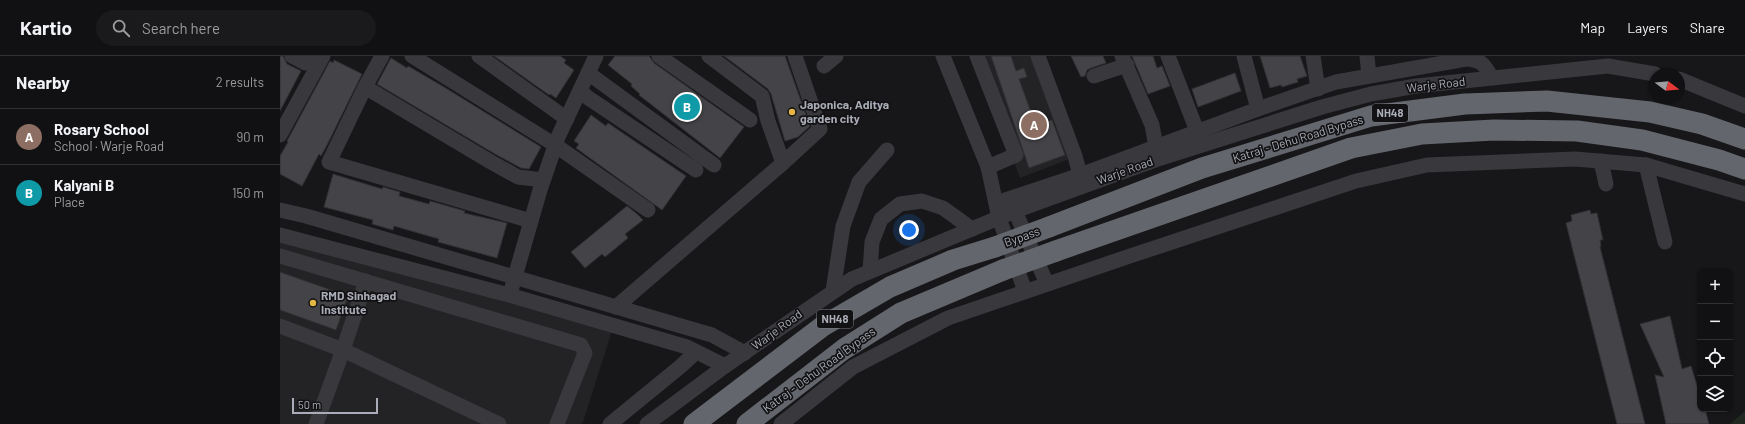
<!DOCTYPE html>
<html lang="en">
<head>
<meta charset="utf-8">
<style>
	body { margin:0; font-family:Barlow,sans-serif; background:#1a191b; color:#f1f3f6 }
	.controls { position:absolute; right:12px; bottom:12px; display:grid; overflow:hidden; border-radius:8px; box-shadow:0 1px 3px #0004 }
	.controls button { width:36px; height:36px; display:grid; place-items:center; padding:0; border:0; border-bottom:1px solid #303032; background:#111012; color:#f1f3f6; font:20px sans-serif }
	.compass { position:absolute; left:1369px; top:12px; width:36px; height:36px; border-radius:50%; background:#111012; box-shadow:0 1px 3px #0004; rotate:106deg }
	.scale { position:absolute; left:12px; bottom:10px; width:86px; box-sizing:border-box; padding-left:4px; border:2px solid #aaadb7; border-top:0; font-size:11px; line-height:14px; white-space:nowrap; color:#aaadb7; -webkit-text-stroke:3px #121113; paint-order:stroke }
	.you { position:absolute; left:629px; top:174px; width:14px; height:14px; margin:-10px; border:3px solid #fff; border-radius:50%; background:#1a73e8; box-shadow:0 0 0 6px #1a73e833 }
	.badge { display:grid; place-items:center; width:26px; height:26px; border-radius:50%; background:#1a73e8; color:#fff; font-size:13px; font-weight:700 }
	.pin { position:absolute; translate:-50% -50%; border:2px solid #fff; box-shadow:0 1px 4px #0006 }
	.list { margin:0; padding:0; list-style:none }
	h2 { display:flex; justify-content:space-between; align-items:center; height:52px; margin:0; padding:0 16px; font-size:17px }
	h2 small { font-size:13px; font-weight:400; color:#9c9d9f }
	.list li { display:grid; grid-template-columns:26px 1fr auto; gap:12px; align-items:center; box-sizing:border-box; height:56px; padding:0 16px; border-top:1px solid #303032 }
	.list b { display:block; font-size:15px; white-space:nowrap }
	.list p { margin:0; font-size:13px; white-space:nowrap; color:#9c9d9f }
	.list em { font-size:13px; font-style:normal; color:#9c9d9f }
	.icon { flex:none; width:22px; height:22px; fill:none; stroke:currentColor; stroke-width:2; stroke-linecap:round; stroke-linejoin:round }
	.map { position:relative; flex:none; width:1465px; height:368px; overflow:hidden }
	header { display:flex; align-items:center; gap:24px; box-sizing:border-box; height:56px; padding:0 20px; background:#111012; border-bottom:1px solid #303032 }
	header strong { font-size:19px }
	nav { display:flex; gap:22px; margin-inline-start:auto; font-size:14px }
	.search { width:280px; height:36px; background:#1a191b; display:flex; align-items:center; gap:10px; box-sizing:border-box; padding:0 14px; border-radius:22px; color:#9c9d9f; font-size:15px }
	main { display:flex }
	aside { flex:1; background:#111012 }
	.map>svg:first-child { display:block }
	.built { fill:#232325 }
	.green { fill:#212822 }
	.building { fill:#444448; stroke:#313134 }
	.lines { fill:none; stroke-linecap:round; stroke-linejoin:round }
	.minor { stroke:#38383d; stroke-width:15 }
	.highway { stroke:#64666d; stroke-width:21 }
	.highway-bridge { stroke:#64666d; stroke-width:21 }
	.poi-dot { fill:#e3b743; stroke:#121113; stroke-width:1.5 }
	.labels { text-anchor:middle; stroke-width:3.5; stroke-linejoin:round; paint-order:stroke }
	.shield { fill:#121113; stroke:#7c7e86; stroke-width:1 }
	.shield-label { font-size:11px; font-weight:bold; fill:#aaadb7 }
	.street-label { font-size:12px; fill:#aaadb7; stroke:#121113 }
	.poi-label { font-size:12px; font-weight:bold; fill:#aaadb7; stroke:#121113; text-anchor:start }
</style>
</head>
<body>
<header>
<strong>Kartio</strong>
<div class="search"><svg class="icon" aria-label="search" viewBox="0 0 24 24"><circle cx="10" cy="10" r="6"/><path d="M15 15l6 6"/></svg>Search here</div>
<nav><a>Map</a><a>Layers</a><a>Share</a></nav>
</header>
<main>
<aside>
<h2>Nearby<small>2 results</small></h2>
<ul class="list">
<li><span class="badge" style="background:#8d6e63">A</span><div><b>Rosary School</b><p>School · Warje Road</p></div><em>90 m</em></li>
<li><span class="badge" style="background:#0f9aa8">B</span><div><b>Kalyani B</b><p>Place</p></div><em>150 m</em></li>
</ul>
</aside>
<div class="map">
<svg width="1465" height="368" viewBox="0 0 1465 368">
	<rect width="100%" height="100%" fill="#171618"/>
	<!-- built -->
	<g class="built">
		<path d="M696,0H763L800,99L740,122L708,39Z"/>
		<path d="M0,186L211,241L332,275L303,366L301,368H0Z"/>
	</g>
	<!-- green -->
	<path class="green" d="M1465,355V368H1450Z"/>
	<!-- building -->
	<g class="building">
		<path d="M0,0H3L7,8L21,15L0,55Z"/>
		<path d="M214,0H280L286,4L284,7L294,14L276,42L270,38L269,39Z"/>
		<path d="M335,0H369L374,7L464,71L440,102L359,39L360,38L351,30L352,28L328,9Z"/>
		<path d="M444,0H505L530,70L518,81L505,85L491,38L488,33Z"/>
		<path d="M711,0H731L736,15L744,12L747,21L739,23L753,62L760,60L762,67L772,64L785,99L749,112Z"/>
		<path d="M791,0H823L826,7L811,12L807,14L805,20L801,21Z"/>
		<path d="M852,0H873L877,12L882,10L890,30L868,38Z"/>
		<path d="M980,0H1020L1027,20L1017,23L1018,26L1002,31L1001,29L990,32Z"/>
		<path d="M111,2L127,12L128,10L164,31L261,91L249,113L241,112L215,98L97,28Z"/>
		<path d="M54,4L82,18L47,89L41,100L39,98L22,130L0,118V100L8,86L7,85L50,5L53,7Z"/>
		<path d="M955,17L961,35L918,51L912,33Z"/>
		<path d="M311,59L326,70L328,67L406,120L382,154L296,92L299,88L294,85Z"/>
		<path d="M53,118L102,133L103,131L120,136L119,140L149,148L150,145L185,155L184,157L227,167L217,202L158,186L159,183L114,170L113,174L92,168L93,164L44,151Z"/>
		<path d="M347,150L357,158L363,164L345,178L348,182L325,201L322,198L305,212L291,196Z"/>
		<path d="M1310,154L1311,158L1317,157L1323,184H1320L1321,190L1320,191L1365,368H1337L1292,191L1286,167L1292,165L1291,159Z"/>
		<path d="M0,216L68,240L56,274L0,254Z"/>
		<path d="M1390,260L1402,313L1411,310L1420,339V353H1425L1429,368H1386L1375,319L1384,321L1360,268Z"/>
	</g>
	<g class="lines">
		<!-- minor -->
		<g class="minor">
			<path d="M12,0L25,7L29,0"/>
			<path d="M102,0L85,31L49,106L251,165"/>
			<path d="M132,0L275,89L368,154"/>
			<path d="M199,0L287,63"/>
			<path d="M379,0L470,64"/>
			<path d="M429,0L482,40L488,65L503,107L540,73L515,0"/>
			<path d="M663,0L708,111L719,162L745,235"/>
			<path d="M697,0L736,99L708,111"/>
			<path d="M758,0L795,100L800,119"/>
			<path d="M842,0L872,69L876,91"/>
			<path d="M888,0L917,75"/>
			<path d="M964,0L978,53"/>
			<path d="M1033,0L1038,33"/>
			<path d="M1087,0L1089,20"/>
			<path d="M544,10L556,0"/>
			<path d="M308,17L434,109"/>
			<path d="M814,20L847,9"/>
			<path d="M1399,23L1465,50"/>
			<path d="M85,31L211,106L238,121L263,124"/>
			<path d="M300,34L307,41L416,114"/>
			<path d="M0,79L43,0"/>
			<path d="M1321,105L1326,128"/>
			<path d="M1366,109L1385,186"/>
			<path d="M716,147L800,119L978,53L1056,26L1186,3C1203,4 1204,9 1212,22"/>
			<path d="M0,154L26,160L432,279L465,297"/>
			<path d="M735,155L767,228"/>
			<path d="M0,179L229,239L407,291L445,310"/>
			<path d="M0,200L301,289L305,297L277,368"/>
			<path d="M590,215L592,186L601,163L620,148L642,145L663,152L692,173"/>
			<path d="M232,231L260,134L278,81L316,0"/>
			<path d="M553,235L563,170L579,126L607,94"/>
			<path d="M336,251L503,107"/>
			<path d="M0,270L63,294L219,368"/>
			<path d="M36,368L63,294L86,225"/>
			<path d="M330,368L401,310L416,296"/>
			<path d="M367,368L445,310L572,223L735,155L881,102L1042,51L1091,38L1136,30L1328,10L1375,18"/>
			<path d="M501,368L573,311L668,262L853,199L1076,125L1147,109L1295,103L1366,109L1465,138"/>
		</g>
		<!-- highway -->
		<g class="highway">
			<path d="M769,171L922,112L1091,60L1185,48L1267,45L1370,56L1422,68L1465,83"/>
			<path d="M776,195L1071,92L1142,78L1214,74L1297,75L1362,84L1439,104L1465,113"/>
			<path d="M414,368L543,270L610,231L673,204L715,191"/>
			<path d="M467,368L564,293L621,257L723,214"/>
		</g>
		<!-- highway-bridge -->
		<g class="highway-bridge">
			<path d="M715,191L769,171"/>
			<path d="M723,214L776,195"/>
		</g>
	</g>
	<!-- markers -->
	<g class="poi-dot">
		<circle cx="512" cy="56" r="4"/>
		<circle cx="33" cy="247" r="4"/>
	</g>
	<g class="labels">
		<!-- shield labels -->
		<g class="shield">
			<rect x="1092" y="48" width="36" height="18" rx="3"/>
			<rect x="537" y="254" width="36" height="18" rx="3"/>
		</g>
		<g class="shield-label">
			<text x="1110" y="61">NH48</text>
			<text x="555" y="267">NH48</text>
		</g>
		<!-- street labels -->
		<g class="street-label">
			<text transform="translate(1156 29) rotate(-7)" y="4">Warje Road</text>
			<text transform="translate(1018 83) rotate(-17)" y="4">Katraj - Dehu Road Bypass</text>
			<text transform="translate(845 115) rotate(-20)" y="4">Warje Road</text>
			<text transform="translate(742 181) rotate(-20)" y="4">Bypass</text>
			<text transform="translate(497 274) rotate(-36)" y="4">Warje Road</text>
			<text transform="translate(539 314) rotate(-36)" y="4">Katraj - Dehu Road Bypass</text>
		</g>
		<!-- poi labels -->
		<g class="poi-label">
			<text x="520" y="53">Japonica, Aditya<tspan x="520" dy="14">garden city</tspan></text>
			<text x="41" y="244">RMD Sinhagad<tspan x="41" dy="14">Institute</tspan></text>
		</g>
	</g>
</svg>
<div class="controls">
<button>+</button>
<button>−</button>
<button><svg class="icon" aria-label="locate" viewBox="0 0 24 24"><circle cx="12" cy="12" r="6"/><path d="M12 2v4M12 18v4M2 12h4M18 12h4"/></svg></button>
<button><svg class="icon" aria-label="layers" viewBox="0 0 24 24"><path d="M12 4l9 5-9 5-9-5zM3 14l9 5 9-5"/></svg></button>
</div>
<svg class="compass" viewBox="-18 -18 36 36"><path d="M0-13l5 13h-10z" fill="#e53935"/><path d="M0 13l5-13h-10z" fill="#9c9d9f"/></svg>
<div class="scale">50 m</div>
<div class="you"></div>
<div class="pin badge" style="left:754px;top:69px;background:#8d6e63">A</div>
<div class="pin badge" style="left:407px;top:51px;background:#0f9aa8">B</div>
</div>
</main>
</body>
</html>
